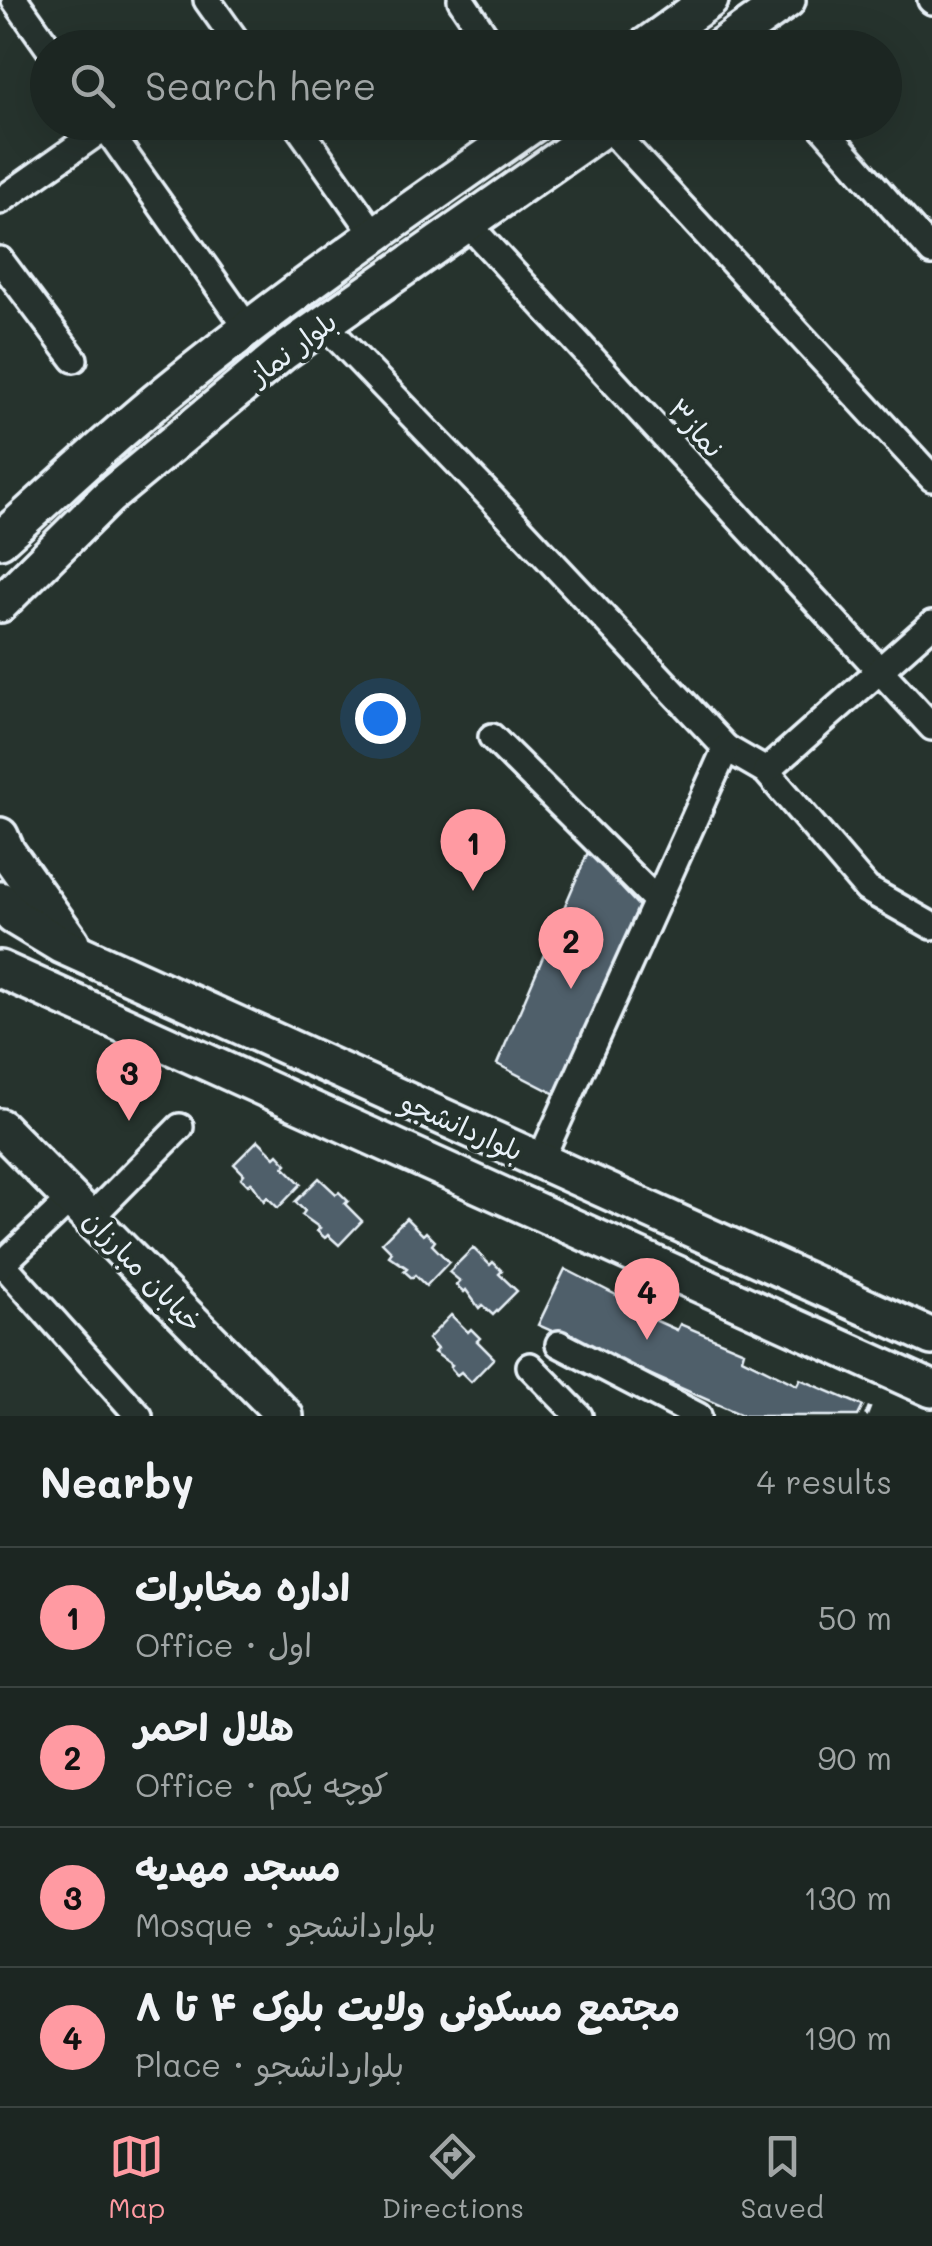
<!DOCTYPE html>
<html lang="en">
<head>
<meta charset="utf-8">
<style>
	body { margin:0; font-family:Mali,"Playpen Sans Arabic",sans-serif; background:#29322f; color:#f1f3f6 }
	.you { position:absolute; left:380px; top:718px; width:35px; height:35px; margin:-25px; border:8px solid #fff; border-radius:50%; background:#1a73e8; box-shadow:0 0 0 15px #1a73e833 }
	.badge { display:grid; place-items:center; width:65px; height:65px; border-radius:50%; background:#ff9aa2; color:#111; font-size:32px; font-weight:700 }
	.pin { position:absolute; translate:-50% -82px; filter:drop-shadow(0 2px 5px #0008) }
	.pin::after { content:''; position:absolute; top:52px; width:35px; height:30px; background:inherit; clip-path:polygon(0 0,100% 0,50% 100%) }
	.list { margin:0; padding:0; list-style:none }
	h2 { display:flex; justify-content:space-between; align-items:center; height:130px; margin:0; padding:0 40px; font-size:42px }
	h2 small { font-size:32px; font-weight:400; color:#a0a5a5 }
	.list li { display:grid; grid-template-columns:65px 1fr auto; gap:30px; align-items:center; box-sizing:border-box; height:140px; padding:0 40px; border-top:2px solid #3a4340 }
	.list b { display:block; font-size:38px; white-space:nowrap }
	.list p { margin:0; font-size:32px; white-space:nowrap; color:#a0a5a5 }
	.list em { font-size:32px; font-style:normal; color:#a0a5a5 }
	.icon { flex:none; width:55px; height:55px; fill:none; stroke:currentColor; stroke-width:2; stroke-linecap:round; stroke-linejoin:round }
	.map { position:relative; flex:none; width:932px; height:1416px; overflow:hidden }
	.search { position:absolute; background:#1c2622; box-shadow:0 10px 40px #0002; left:30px; right:30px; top:30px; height:110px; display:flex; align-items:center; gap:25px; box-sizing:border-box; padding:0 35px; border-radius:55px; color:#a0a5a5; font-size:38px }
	.sheet { height:690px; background:#1c2622 }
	nav { display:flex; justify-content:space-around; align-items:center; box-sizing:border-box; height:140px; border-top:2px solid #3a4340; background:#1c2622; font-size:28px; color:#a0a5a5 }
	nav a { display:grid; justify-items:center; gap:5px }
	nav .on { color:#ff9aa2 }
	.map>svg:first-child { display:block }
	.building { fill:#4f5f6b; stroke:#e8f1f8; stroke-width:2.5 }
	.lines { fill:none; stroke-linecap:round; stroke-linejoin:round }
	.street-casing { stroke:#e8f1f8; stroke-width:32 }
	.secondary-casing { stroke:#e8f1f8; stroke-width:42 }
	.path { stroke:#e8f1f8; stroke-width:4; stroke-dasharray:10 8; stroke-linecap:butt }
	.street { stroke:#26332d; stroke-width:25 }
	.secondary { stroke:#26332d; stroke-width:35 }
	.labels { text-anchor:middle; stroke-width:8; stroke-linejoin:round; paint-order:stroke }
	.street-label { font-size:28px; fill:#e8f1f8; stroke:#26332d }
</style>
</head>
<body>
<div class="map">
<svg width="932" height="1416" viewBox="0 0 932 1416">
	<rect width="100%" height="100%" fill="#26332d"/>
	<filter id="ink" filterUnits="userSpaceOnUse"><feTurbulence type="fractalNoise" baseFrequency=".01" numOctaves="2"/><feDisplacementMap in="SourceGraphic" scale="20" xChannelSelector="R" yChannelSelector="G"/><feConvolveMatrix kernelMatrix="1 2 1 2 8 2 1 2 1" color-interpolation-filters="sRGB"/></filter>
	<g filter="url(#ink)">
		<!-- building -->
		<g class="building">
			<path d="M588,852L645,913L567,1100L497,1064Z"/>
			<path d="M258,1140L275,1157L278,1154L287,1164L284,1167L301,1184L278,1208L267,1197L264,1201L251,1182L248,1185L241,1178L244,1174L234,1164Z"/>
			<path d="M319,1178L336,1194L339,1192L348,1201L345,1204L362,1221L339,1245L328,1235L325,1238L317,1231L320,1228L302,1215L305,1211L295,1202Z"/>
			<path d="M406,1218L423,1235L426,1232L435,1241L432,1245L449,1262L426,1286L415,1275L412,1278L404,1271L407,1268L389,1256L392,1252L382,1242Z"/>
			<path d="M473,1248L490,1265L493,1262L502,1271L499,1274L517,1291L493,1315L482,1305L479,1308L466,1290L464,1292L456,1285L460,1281L449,1272Z"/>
			<path d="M565,1269L626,1300L621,1305L677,1330L680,1324L744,1351L742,1358L797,1385L800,1379L863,1406L858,1416H744L538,1325Z"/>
			<path d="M451,1315L468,1332L471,1329L480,1338L477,1341L494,1358L471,1382L461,1372L457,1375L450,1367L452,1365L434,1352L437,1349L428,1339Z"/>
		</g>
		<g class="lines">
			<defs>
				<g id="street">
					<path d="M15,0L49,48"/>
					<path d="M207,0L241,48"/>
					<path d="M461,0L493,48"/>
					<path d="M931,0L932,1"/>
					<path d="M102,122L249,330"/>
					<path d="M295,122L374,234"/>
					<path d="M818,122L932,252"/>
					<path d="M607,126L932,478"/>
					<path d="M0,201L105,127"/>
					<path d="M467,223L932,727"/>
					<path d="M0,260L74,359"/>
					<path d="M324,324L484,490L726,748L766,771L867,889L932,926"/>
					<path d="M492,737L657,901"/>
					<path d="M766,771L932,624"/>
					<path d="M540,1161L726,748"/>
					<path d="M91,1217L180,1127"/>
					<path d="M0,1261L139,1416"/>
					<path d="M0,1266L72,1198"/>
					<path d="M559,1344L698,1416"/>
					<path d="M530,1366L579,1416"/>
				</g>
				<g id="secondary">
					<path d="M643,48L710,0"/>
					<path d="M719,48L787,0"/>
					<path d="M0,540C55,491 108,440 166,393C284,297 410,210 536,122"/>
					<path d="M0,604L108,497L282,353L612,122"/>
					<path d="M0,836L7,852L71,942"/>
					<path d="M0,900L13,916L61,945L932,1337"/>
					<path d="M0,969L932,1389"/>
					<path d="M0,1127L285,1416"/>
				</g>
			</defs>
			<!-- street casing -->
			<use href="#street" class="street-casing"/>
			<!-- secondary casing -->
			<use href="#secondary" class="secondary-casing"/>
			<!-- path -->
			<path class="path" d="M866,1416L870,1406"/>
			<!-- street -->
			<use href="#street" class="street"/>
			<!-- secondary -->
			<use href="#secondary" class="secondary"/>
		</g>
	</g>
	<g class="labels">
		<!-- street labels -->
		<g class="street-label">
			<text transform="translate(293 348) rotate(-37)" y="10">بلوار نماز</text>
			<text transform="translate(696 428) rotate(48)" y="10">نماز۳</text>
			<text transform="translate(462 1126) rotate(24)" y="10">بلواردانشجو</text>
			<text transform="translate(143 1271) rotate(46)" y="10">خیابان مبارزان</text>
		</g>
	</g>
</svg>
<div class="you"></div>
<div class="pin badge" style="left:473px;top:891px">1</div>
<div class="pin badge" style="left:571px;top:989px">2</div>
<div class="pin badge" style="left:129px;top:1121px">3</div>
<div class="pin badge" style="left:647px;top:1340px">4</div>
<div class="search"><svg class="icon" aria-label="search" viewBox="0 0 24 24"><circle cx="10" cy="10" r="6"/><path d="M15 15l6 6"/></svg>Search here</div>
</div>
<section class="sheet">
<h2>Nearby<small>4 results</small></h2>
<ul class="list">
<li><span class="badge">1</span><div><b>اداره مخابرات</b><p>Office · اول</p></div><em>50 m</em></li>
<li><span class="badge">2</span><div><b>هلال احمر</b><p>Office · کوچه یکم</p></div><em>90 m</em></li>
<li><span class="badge">3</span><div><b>مسجد مهدیه</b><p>Mosque · بلواردانشجو</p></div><em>130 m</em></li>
<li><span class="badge">4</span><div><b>مجتمع مسکونی ولایت بلوک ۴ تا ۸</b><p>Place · بلواردانشجو</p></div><em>190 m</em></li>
</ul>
</section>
<nav>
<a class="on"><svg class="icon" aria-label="map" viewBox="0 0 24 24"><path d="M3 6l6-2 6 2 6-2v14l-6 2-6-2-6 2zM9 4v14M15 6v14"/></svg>Map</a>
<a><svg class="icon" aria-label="directions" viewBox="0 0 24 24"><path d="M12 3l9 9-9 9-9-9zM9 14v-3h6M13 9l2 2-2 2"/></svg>Directions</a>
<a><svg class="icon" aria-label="saved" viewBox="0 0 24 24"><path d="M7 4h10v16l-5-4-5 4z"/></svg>Saved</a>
</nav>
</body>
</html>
